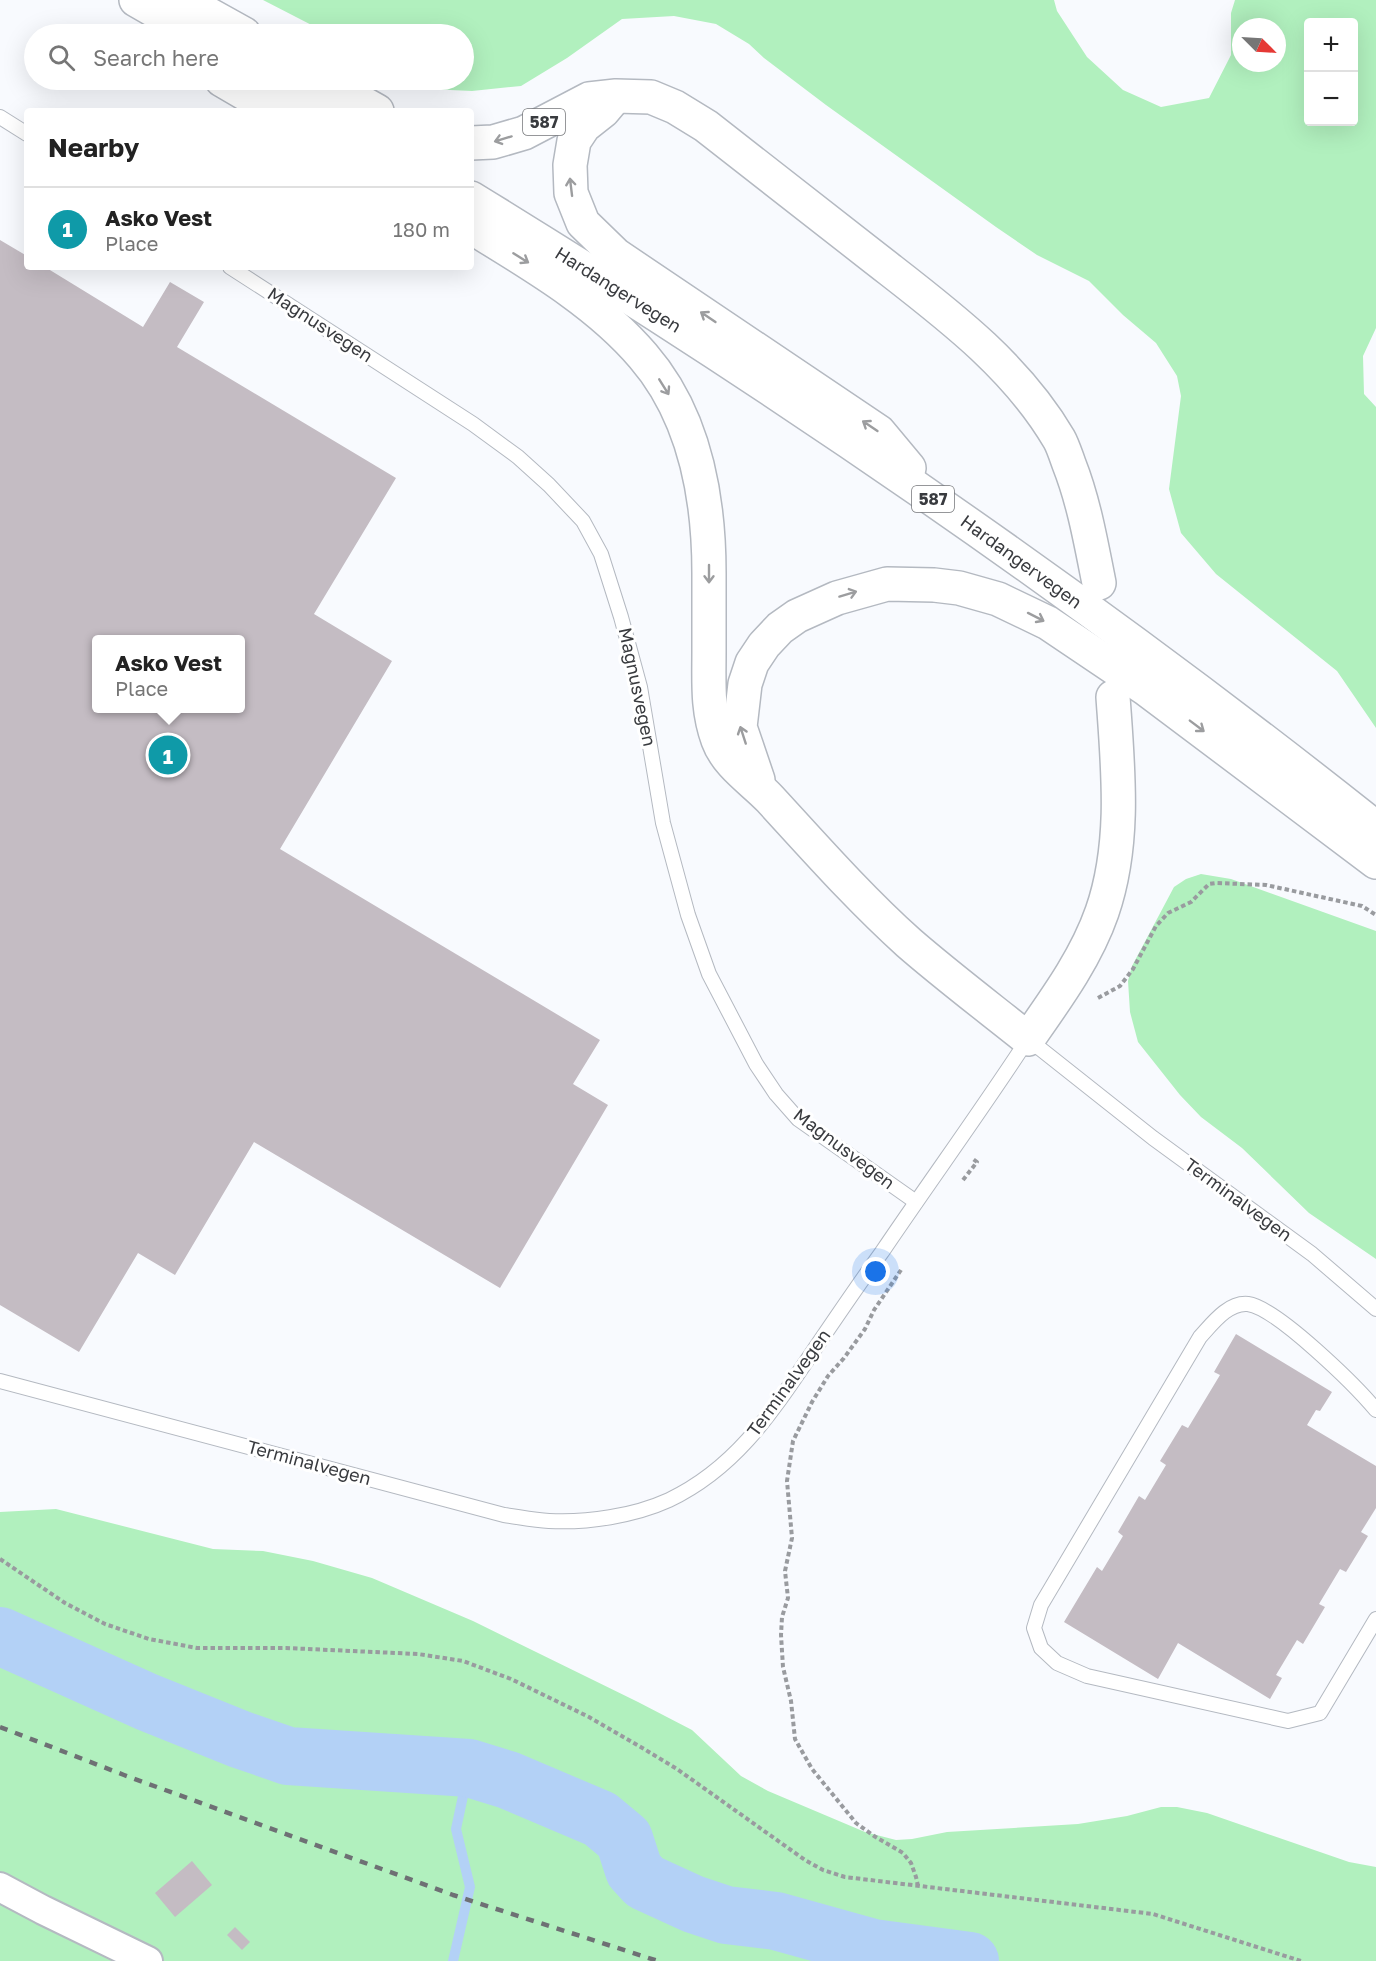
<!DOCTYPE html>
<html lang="en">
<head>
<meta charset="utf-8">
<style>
	body { margin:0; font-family:"Golos Text",sans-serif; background:#f2f2f2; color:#222 }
	.controls { position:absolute; right:18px; top:18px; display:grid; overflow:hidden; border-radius:6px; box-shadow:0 6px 24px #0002 }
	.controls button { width:54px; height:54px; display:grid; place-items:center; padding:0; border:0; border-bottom:2px solid #e0e0e0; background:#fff; color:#222; font:30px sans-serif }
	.compass { position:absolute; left:1232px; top:18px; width:54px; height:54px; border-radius:50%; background:#fff; box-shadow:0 6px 24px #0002; rotate:114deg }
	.you { position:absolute; left:876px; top:1272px; width:21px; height:21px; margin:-15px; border:4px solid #fff; border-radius:50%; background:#1a73e8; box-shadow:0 0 0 9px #1a73e833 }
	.badge { display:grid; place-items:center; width:39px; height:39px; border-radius:50%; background:#0b8043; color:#fff; font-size:20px; font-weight:700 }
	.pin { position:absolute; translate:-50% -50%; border:3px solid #fff; box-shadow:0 2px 6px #0006 }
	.popup { position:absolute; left:92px; top:635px; width:153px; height:78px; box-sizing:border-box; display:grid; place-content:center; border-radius:6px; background:#fff; filter:drop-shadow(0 2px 4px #0005); font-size:20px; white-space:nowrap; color:#767676 }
	.popup b { font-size:22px; color:#222 }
	.popup::after { content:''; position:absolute; left:50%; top:100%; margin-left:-12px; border:12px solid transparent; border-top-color:#fff }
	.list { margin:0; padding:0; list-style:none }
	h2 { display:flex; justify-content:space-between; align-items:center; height:78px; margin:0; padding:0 24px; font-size:26px }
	h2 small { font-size:20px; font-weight:400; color:#767676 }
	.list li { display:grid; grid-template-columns:39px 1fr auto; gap:18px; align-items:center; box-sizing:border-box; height:84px; padding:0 24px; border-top:2px solid #e0e0e0 }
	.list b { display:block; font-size:22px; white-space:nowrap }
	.list p { margin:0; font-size:20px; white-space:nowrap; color:#767676 }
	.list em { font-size:20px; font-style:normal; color:#767676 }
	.icon { flex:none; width:33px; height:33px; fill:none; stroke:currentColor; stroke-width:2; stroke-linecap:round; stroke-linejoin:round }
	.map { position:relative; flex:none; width:1376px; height:1961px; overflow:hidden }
	.search { position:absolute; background:#fff; box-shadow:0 6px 24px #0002; left:24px; top:24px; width:450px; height:66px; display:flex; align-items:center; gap:15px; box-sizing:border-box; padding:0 21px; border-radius:33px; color:#767676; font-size:22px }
	.panel { position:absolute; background:#fff; box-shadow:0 6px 24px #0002; left:24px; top:108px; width:450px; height:162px; border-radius:6px }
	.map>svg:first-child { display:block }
	.green { fill:#b1f0be; fill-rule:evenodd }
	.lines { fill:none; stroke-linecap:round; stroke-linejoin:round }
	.stream { stroke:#b3d1f6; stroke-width:10 }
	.river { stroke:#b3d1f6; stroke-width:58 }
	.building { fill:#c4bcc3; fill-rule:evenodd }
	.service-casing { stroke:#b4b9c1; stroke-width:16 }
	.minor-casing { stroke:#b4b9c1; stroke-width:32 }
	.primary-casing { stroke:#b4b9c1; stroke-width:36 }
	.path { stroke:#999b9f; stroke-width:4; stroke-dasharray:4.5 3; stroke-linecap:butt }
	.service { stroke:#fff; stroke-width:14 }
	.minor { stroke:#fff; stroke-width:28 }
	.primary { stroke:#fff; stroke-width:33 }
	.rail { stroke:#6e7074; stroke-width:4.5; stroke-dasharray:8 8; stroke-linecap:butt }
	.oneway { stroke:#9c9d9f }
	.labels { text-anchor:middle; stroke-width:6; stroke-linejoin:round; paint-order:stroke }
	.shield { fill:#fff; stroke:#747679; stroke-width:1.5 }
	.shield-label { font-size:16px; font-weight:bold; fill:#393b3f }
	.street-label { font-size:18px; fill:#393b3f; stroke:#fff }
</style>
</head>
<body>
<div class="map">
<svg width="1376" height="1961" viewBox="0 0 1376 1961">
	<rect width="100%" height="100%" fill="#f8fafe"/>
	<!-- green -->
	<g class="green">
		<path d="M263,0H1054L1057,11L1087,57L1123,90L1161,107L1209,98L1231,55V13L1235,0H1376V328L1363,356L1364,394L1376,407V728L1337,671L1216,574L1181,533L1169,489L1181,396L1177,376L1156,343L1123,315L1089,281L1037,255L996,227L826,105L764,58L749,44L716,24L674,16L622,19L567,58L521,86L472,91L428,89L412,80H464V34H329ZM1354,22V122H1308V22ZM1241,27H1277V63H1241Z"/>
		<path d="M1201,874L1231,879L1376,931V1259L1309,1213L1242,1148L1201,1117L1180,1095L1138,1042L1130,1012L1128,981L1132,966L1174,887L1186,879Z"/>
		<path d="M56,1509L213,1549L263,1551L313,1561L372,1578L473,1621L638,1702L692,1730L741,1776L768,1791L865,1832L896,1840L912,1839L947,1832L1078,1824L1127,1816L1161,1807H1177L1207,1813L1349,1862L1376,1867V1961H0V1512Z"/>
	</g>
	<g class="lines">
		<!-- stream -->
		<path class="stream" d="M453,1961L470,1887L456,1829L469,1768"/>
		<!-- river -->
		<path class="river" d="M0,1636L147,1702L239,1739L288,1756L469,1768L508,1780L600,1819L624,1839L634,1870L645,1882L693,1904L726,1915L776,1921L873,1948L970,1961"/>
	</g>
	<!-- building -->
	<g class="building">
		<path d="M0,240L27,256V267H45L143,327L170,282L204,302L177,347L396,478L314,614L392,661L280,849L600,1040L573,1084L608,1105L500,1288L254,1142L175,1275L138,1253L79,1352L0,1305ZM96,640H240V708H96Z"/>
		<path d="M1236,1334L1332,1392L1320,1411L1316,1410L1307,1425L1376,1466V1508L1361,1532L1368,1536L1346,1572L1340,1569L1319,1604L1325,1607L1303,1644L1297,1640L1276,1675L1282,1678L1270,1699L1178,1643L1158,1679L1064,1622L1097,1567L1102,1571L1123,1536L1118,1532L1139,1496L1145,1500L1166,1465L1160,1461L1182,1425L1188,1428L1220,1375L1214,1372Z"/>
		<path d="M192,1861L212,1885L175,1917L155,1893Z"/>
		<path d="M235,1927L250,1942L242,1950L227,1935Z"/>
	</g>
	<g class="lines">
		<defs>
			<g id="service">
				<path d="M0,117L27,134"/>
				<path d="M230,267L473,424L518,457L549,485L583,521L601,554L621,617L640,687L663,823L688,915L709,974L756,1064L776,1094L798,1119L916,1202"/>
				<path d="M0,1381L504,1515C519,1517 534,1520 549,1521C587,1523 634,1516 669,1500C736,1468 772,1412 812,1353C835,1319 858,1285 882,1252C930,1181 981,1111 1028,1039L1153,1138L1312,1254L1376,1309"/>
				<path d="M1376,1410C1356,1386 1277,1308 1248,1304C1228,1302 1212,1324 1200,1337L1041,1605L1034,1628L1041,1648L1057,1663L1087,1676L1288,1721L1320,1713L1376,1619"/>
			</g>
			<path id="minor" d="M0,1887L43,1910L148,1961"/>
			<g id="primary">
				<path d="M136,0L195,34"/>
				<path d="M183,0L244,34"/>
				<path d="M222,80L275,111"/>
				<path d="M272,80L325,111"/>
				<path d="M322,80L377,111"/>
				<path d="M614,98L603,111L584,126L574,141L570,165L571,193L583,223L616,255L879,432L909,468"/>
				<path d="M471,143L493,142L524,133L589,99L616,96L651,97L675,107L706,126C761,169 816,212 871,255C940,309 1014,362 1059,439C1063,446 1066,456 1069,464C1084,502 1091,543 1099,583"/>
				<path d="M471,198C784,390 1088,599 1376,828"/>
				<path d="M471,227C531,264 597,302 643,356C695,416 709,496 709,573C709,599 709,626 709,652C709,683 707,710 718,740C727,765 753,781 770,799C815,848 859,898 909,943C947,976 988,1007 1028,1039C1056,999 1086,958 1102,912C1126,843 1118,768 1113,697"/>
				<path d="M758,780L740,727L745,684L752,663L764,645L780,628L797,616L837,598L887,584L934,585L959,588L998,599L1048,623L1146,689L1376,862"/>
			</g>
		</defs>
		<!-- service casing -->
		<use href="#service" class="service-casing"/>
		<!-- minor casing -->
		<use href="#minor" class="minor-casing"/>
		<!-- primary casing -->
		<use href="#primary" class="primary-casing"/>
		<!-- path -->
		<g class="path">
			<path d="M1098,998L1120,986L1133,969L1156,926L1168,913L1191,902L1209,884L1216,883L1266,885L1362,906L1376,915"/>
			<path d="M963,1180L977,1162L973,1159"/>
			<path d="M901,1270L874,1310L865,1329L844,1358L828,1376L812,1402L793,1441L787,1481L792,1538L785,1571L788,1598L782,1617L781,1635L783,1667L791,1701L795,1739L812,1769L856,1823L874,1836L903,1853L911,1863L916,1877L918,1886"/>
			<path d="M0,1559L65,1603L105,1624L149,1639L197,1648H286L418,1654L463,1661L511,1679L589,1717L644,1749L677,1769L805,1860L823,1870L845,1877L1153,1914L1301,1961"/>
		</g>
		<!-- service -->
		<use href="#service" class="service"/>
		<!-- minor -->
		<use href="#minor" class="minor"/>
		<!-- primary -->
		<use href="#primary" class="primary"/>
		<!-- rail -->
		<path class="rail" d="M0,1727L124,1775L453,1895L658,1961"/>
	</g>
	<!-- one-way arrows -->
	<defs><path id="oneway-shaft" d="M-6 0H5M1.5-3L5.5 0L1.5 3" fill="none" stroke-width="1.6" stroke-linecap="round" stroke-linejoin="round" transform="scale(1.5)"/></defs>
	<g class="oneway">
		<use href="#oneway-shaft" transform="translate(503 139) rotate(163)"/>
		<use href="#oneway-shaft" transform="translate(571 187) rotate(-97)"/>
		<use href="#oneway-shaft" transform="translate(521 258) rotate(32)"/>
		<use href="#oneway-shaft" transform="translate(708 317) rotate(-146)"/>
		<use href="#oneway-shaft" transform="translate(664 387) rotate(58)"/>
		<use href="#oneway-shaft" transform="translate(870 426) rotate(-146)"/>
		<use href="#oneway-shaft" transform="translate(709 574) rotate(90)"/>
		<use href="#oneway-shaft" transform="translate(848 594) rotate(-17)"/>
		<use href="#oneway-shaft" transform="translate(1036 617) rotate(27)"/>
		<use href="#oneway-shaft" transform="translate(1197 726) rotate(37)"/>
		<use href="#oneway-shaft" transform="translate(743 735) rotate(-108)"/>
	</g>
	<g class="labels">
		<!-- shield labels -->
		<g class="shield">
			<rect x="523" y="109" width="42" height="26" rx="4.5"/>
			<rect x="912" y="486" width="42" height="26" rx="4.5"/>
		</g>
		<g class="shield-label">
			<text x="544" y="128">587</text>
			<text x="933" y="505">587</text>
		</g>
		<!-- street labels -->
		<g class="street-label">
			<text transform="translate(618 290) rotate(32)" y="6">Hardangervegen</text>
			<text transform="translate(320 325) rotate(33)" y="6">Magnusvegen</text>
			<text transform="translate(1021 562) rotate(36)" y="6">Hardangervegen</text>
			<text transform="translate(637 687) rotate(78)" y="6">Magnusvegen</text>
			<text transform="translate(844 1149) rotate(37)" y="6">Magnusvegen</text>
			<text transform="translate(1238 1200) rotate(36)" y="6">Terminalvegen</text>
			<text transform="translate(789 1383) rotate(-54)" y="6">Terminalvegen</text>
			<text transform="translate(309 1463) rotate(15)" y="6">Terminalvegen</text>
		</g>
	</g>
</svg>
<div class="controls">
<button>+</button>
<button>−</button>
</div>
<svg class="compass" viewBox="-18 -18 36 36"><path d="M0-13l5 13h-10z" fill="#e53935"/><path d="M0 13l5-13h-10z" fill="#767676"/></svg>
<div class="you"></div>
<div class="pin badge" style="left:168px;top:755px;background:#0f9aa8">1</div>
<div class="popup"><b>Asko Vest</b>Place</div>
<div class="search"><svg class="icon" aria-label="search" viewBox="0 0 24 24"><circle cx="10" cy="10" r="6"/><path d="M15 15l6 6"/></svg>Search here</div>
<section class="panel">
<h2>Nearby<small></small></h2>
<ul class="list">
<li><span class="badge" style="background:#0f9aa8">1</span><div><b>Asko Vest</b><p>Place</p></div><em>180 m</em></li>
</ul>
</section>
</div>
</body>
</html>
